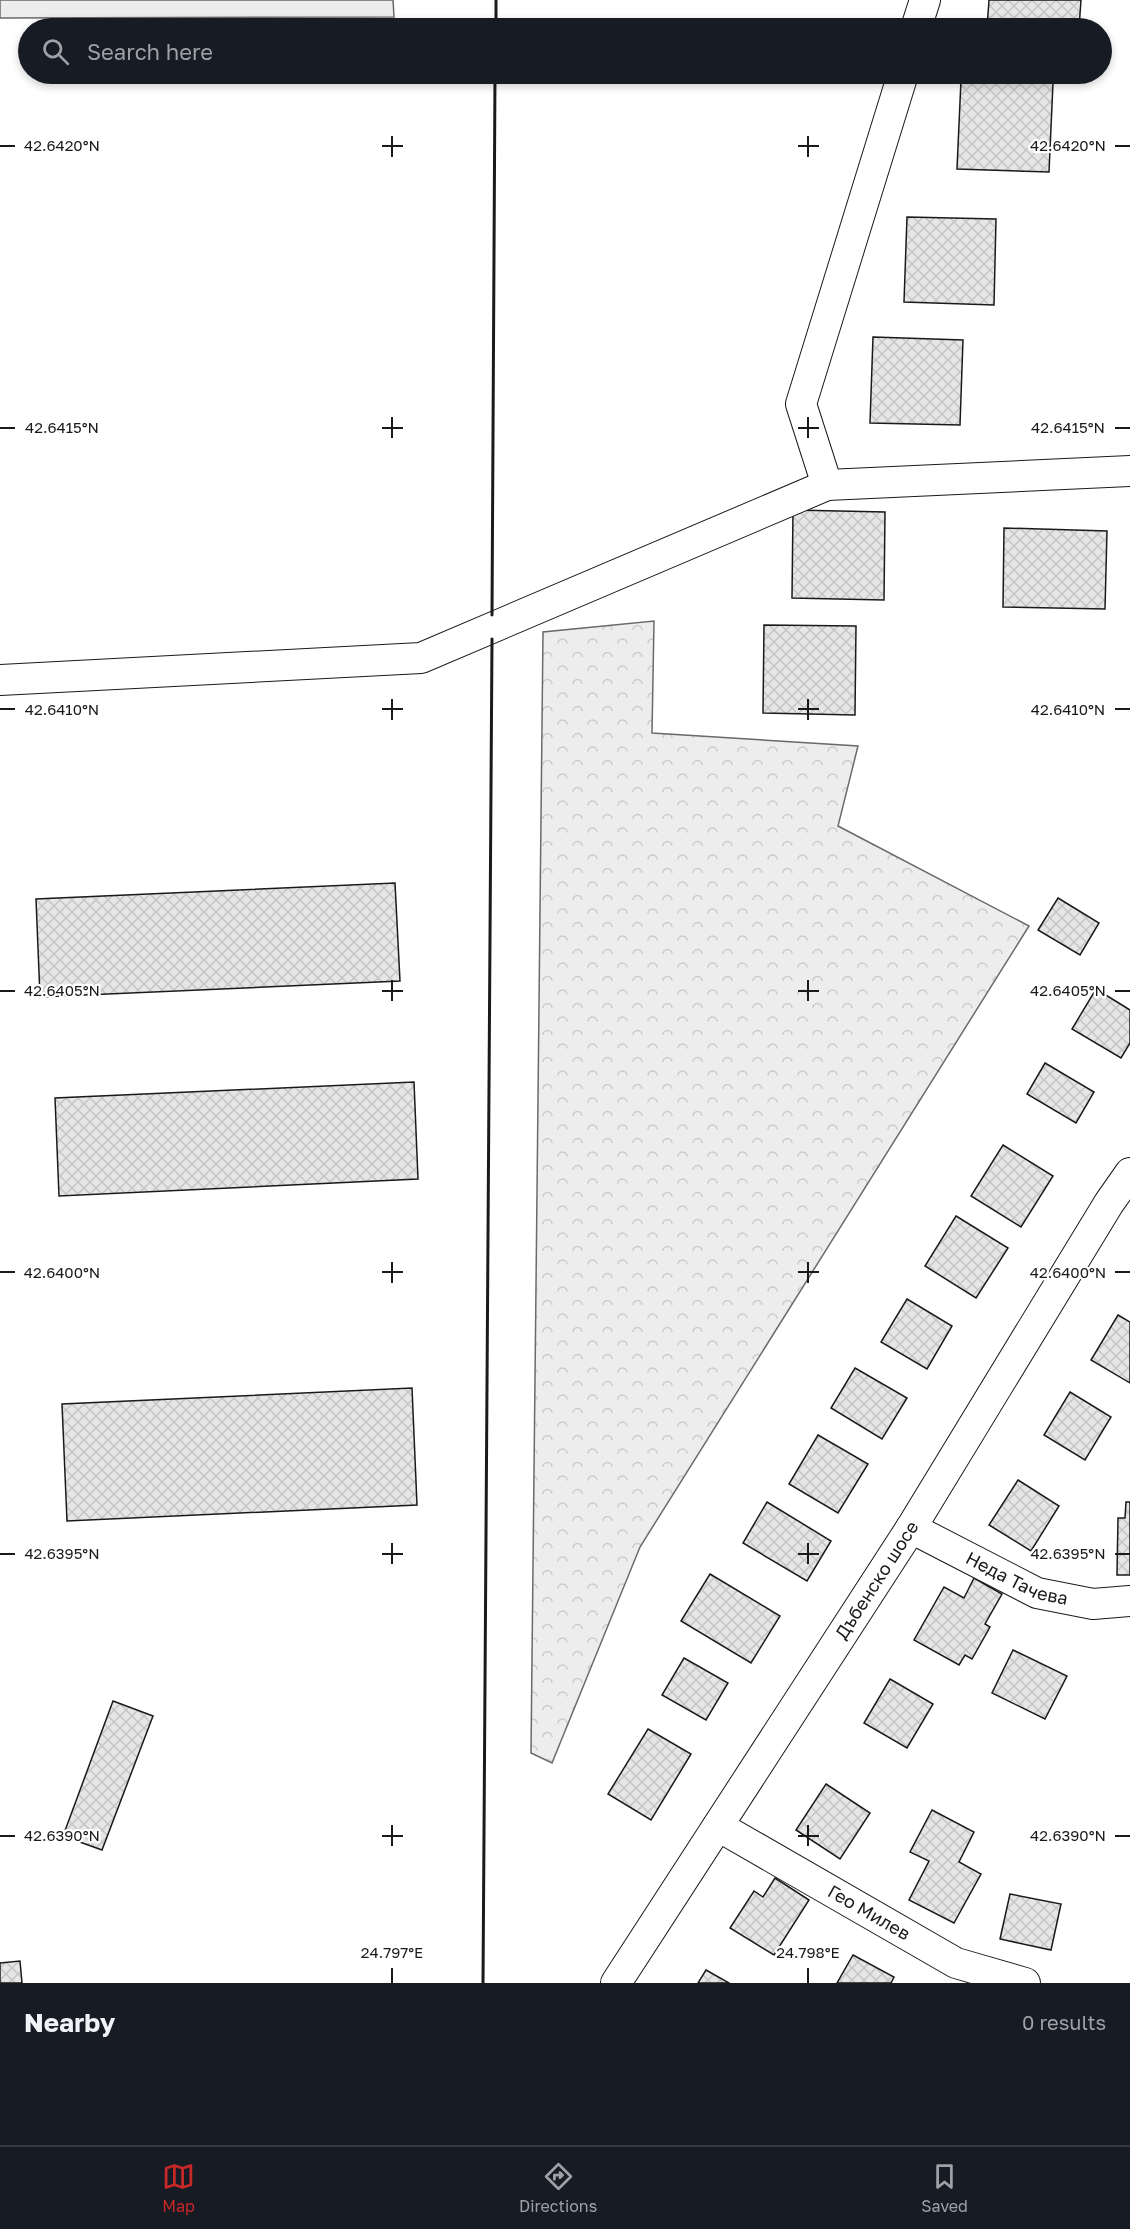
<!DOCTYPE html>
<html lang="en">
<head>
<meta charset="utf-8">
<style>
	body { margin:0; font-family:"Golos Text",sans-serif; background:#242831; color:#f1f3f6 }
	.list { margin:0; padding:0; list-style:none }
	h2 { display:flex; justify-content:space-between; align-items:center; height:78px; margin:0; padding:0 24px; font-size:26px }
	h2 small { font-size:20px; font-weight:400; color:#9ea1a6 }
	.icon { flex:none; width:33px; height:33px; fill:none; stroke:currentColor; stroke-width:2; stroke-linecap:round; stroke-linejoin:round }
	.map { position:relative; flex:none; width:1130px; height:1983px; overflow:hidden }
	.search { position:absolute; background:#171b24; box-shadow:0 3px 9px #0003; left:18px; right:18px; top:18px; height:66px; display:flex; align-items:center; gap:15px; box-sizing:border-box; padding:0 21px; border-radius:33px; color:#9ea1a6; font-size:22px }
	.sheet { height:162px; background:#171b24 }
	nav { display:flex; justify-content:space-around; align-items:center; box-sizing:border-box; height:84px; border-top:2px solid #363941; background:#171b24; font-size:16px; color:#9ea1a6 }
	nav a { display:grid; justify-items:center; gap:3px }
	nav .on { color:#c62828 }
	.map>svg:first-child { display:block }
	.built { fill:#ededed; stroke:#6a6a6a; stroke-width:1.5 }
	.forest { fill:url(#forest-crowns); stroke:#6a6a6a; stroke-width:1.5 }
	.building { fill:url(#building-cross-hatch); stroke:#1a1a1a; stroke-width:1.5 }
	.lines { fill:none; stroke-linecap:round; stroke-linejoin:round }
	.minor-casing { stroke:#1a1a1a; stroke-width:32 }
	.minor { stroke:#fff; stroke-width:30 }
	.wall { stroke:#1a1a1a; stroke-width:3 }
	.ticks { fill:none; stroke:#1a1a1a; stroke-width:2 }
	.labels { text-anchor:middle; stroke-width:4.5; stroke-linejoin:round; paint-order:stroke }
	.street-label { font-size:18px; fill:#1a1a1a; stroke:#fff }
	.ticks-label { font-size:15px; text-anchor:middle; fill:#1a1a1a; stroke:#fff; stroke-width:4.5; stroke-linejoin:round; paint-order:stroke }
</style>
</head>
<body>
<div class="map">
<svg width="1130" height="1983" viewBox="0 0 1130 1983">
	<defs>
		<pattern id="forest-crowns" width="20" height="18" patternUnits="userSpaceOnUse" patternTransform="scale(1.5)"><rect width="20" height="18" fill="#ededed"/><path d="M2 6a3 3 0 1 1 6 0M12 15a3 3 0 1 1 6 0" fill="none" stroke="#cbcbcb"/></pattern>
		<pattern id="building-cross-hatch" width="8" height="8" patternUnits="userSpaceOnUse" patternTransform="scale(1.5)"><rect width="8" height="8" fill="#e6e6e6"/><path d="M0 0l8 8M0 8l8-8" fill="none" stroke="#c5c5c5"/></pattern>
	</defs>
	<rect width="100%" height="100%" fill="#fff"/>
	<!-- built -->
	<path class="built" d="M0,0H393L394,17L0,18Z"/>
	<!-- forest -->
	<path class="forest" d="M654,621L652,733L858,746L838,826L1029,926L640,1547L552,1763L531,1753L543,632Z"/>
	<!-- building -->
	<g class="building">
		<path d="M989,0H1081L1079,28H987Z"/>
		<path d="M961,80L1053,83L1049,172L957,169Z"/>
		<path d="M907,217L996,219L994,305L904,302Z"/>
		<path d="M873,337L963,340L960,425L870,423Z"/>
		<path d="M793,510L885,512L884,600L792,598Z"/>
		<path d="M1004,528L1107,531L1105,609L1003,607Z"/>
		<path d="M764,625L856,626L855,715L763,713Z"/>
		<path d="M395,883L400,981L40,997L36,899Z"/>
		<path d="M1058,898L1099,923L1080,955L1038,930Z"/>
		<path d="M1096,989L1130,1010V1043L1121,1058L1072,1029Z"/>
		<path d="M1045,1063L1094,1092L1076,1123L1027,1094Z"/>
		<path d="M414,1082L418,1179L59,1196L55,1098Z"/>
		<path d="M1003,1145L1053,1176L1021,1227L971,1196Z"/>
		<path d="M956,1216L1008,1248L976,1298L925,1266Z"/>
		<path d="M907,1299L952,1326L927,1369L881,1342Z"/>
		<path d="M1118,1315L1130,1322V1383L1091,1360Z"/>
		<path d="M855,1368L907,1398L882,1439L831,1408Z"/>
		<path d="M412,1388L417,1505L67,1521L62,1404Z"/>
		<path d="M1070,1392L1111,1417L1085,1460L1044,1435Z"/>
		<path d="M818,1435L868,1464L838,1513L789,1484Z"/>
		<path d="M1018,1480L1059,1506L1031,1551L989,1525Z"/>
		<path d="M767,1502L831,1541L807,1581L743,1543Z"/>
		<path d="M1126,1502H1130V1575H1117L1118,1518H1125Z"/>
		<path d="M710,1574L780,1616L751,1663L681,1621Z"/>
		<path d="M974,1578L1002,1594L985,1624L990,1627L972,1659L965,1655L959,1665L914,1640L944,1587L964,1598Z"/>
		<path d="M1013,1650L1067,1676L1045,1719L992,1693Z"/>
		<path d="M684,1658L728,1683L706,1720L662,1695Z"/>
		<path d="M890,1679L933,1704L907,1748L864,1723Z"/>
		<path d="M113,1701L153,1716L102,1850L63,1836Z"/>
		<path d="M648,1729L691,1754L651,1820L608,1794Z"/>
		<path d="M826,1784L870,1813L840,1859L796,1830Z"/>
		<path d="M932,1810L974,1832L959,1862L981,1874L954,1923L909,1900L929,1861L910,1852Z"/>
		<path d="M775,1878L809,1900L774,1955L730,1928L754,1891L763,1897Z"/>
		<path d="M1010,1894L1061,1904L1051,1950L1000,1939Z"/>
		<path d="M853,1955L894,1977L891,1983H837Z"/>
		<path d="M20,1961L22,1983H0V1963Z"/>
		<path d="M706,1970L729,1983H698Z"/>
	</g>
	<g class="lines">
		<defs>
			<g id="minor">
				<path d="M916,28L925,0"/>
				<path d="M903,74L801,404L827,485L1130,471"/>
				<path d="M0,680L421,658L827,485"/>
				<path id="s1" d="M911,1528L1037,1593L1093,1604L1130,1601"/>
				<path id="s2" d="M718,1826L956,1963L1025,1983"/>
				<path id="s3" d="M616,1983L911,1528L1109,1203L1130,1173"/>
			</g>
		</defs>
		<!-- minor casing -->
		<use href="#minor" class="minor-casing"/>
		<!-- minor -->
		<use href="#minor" class="minor"/>
		<!-- wall -->
		<g class="wall">
			<path d="M496,28V0"/>
			<path d="M492,615L495,74"/>
			<path d="M483,1983L492,639"/>
		</g>
	</g>
	<!-- ticks -->
	<path class="ticks" d="M392,136V157M808,136V157M0,146H15M382,146H403M798,146H819M1115,146H1130M392,417V438M808,417V438M0,428H15M382,428H403M798,428H819M1115,428H1130M392,699V720M808,699V720M0,709H15M382,709H403M798,709H819M1115,709H1130M392,980V1001M808,980V1001M0,991H15M382,991H403M798,991H819M1115,991H1130M392,1262V1283M808,1262V1283M0,1272H15M382,1272H403M798,1272H819M1115,1272H1130M392,1543V1564M808,1543V1564M0,1554H15M382,1554H403M798,1554H819M1115,1554H1130M392,1825V1846M808,1825V1846M0,1836H15M382,1836H403M798,1836H819M1115,1836H1130M392,1968V1983M808,1968V1983"/>
	<g class="labels">
		<!-- street labels -->
		<g class="street-label">
			<text dy="6" stroke="none"><textPath href="#s1" startOffset="118">Неда Тачева</textPath></text>
			<text dy="6" stroke="none"><textPath href="#s3" startOffset="480">Дъбенско шосе</textPath></text>
			<text dy="6" stroke="none"><textPath href="#s2" startOffset="174">Гео Милев</textPath></text>
		</g>
	</g>
	<g class="ticks-label">
		<text x="62" y="151">42.6420°N</text>
		<text x="1068" y="151">42.6420°N</text>
		<text x="62" y="433">42.6415°N</text>
		<text x="1068" y="433">42.6415°N</text>
		<text x="62" y="715">42.6410°N</text>
		<text x="1068" y="715">42.6410°N</text>
		<text x="62" y="996">42.6405°N</text>
		<text x="1068" y="996">42.6405°N</text>
		<text x="62" y="1278">42.6400°N</text>
		<text x="1068" y="1278">42.6400°N</text>
		<text x="62" y="1559">42.6395°N</text>
		<text x="1068" y="1559">42.6395°N</text>
		<text x="62" y="1841">42.6390°N</text>
		<text x="1068" y="1841">42.6390°N</text>
		<text x="392" y="1958">24.797°E</text>
		<text x="808" y="1958">24.798°E</text>
	</g>
</svg>
<div class="search"><svg class="icon" aria-label="search" viewBox="0 0 24 24"><circle cx="10" cy="10" r="6"/><path d="M15 15l6 6"/></svg>Search here</div>
</div>
<section class="sheet">
<h2>Nearby<small>0 results</small></h2>
<ul class="list">
</ul>
</section>
<nav>
<a class="on"><svg class="icon" aria-label="map" viewBox="0 0 24 24"><path d="M3 6l6-2 6 2 6-2v14l-6 2-6-2-6 2zM9 4v14M15 6v14"/></svg>Map</a>
<a><svg class="icon" aria-label="directions" viewBox="0 0 24 24"><path d="M12 3l9 9-9 9-9-9zM9 14v-3h6M13 9l2 2-2 2"/></svg>Directions</a>
<a><svg class="icon" aria-label="saved" viewBox="0 0 24 24"><path d="M7 4h10v16l-5-4-5 4z"/></svg>Saved</a>
</nav>
</body>
</html>
